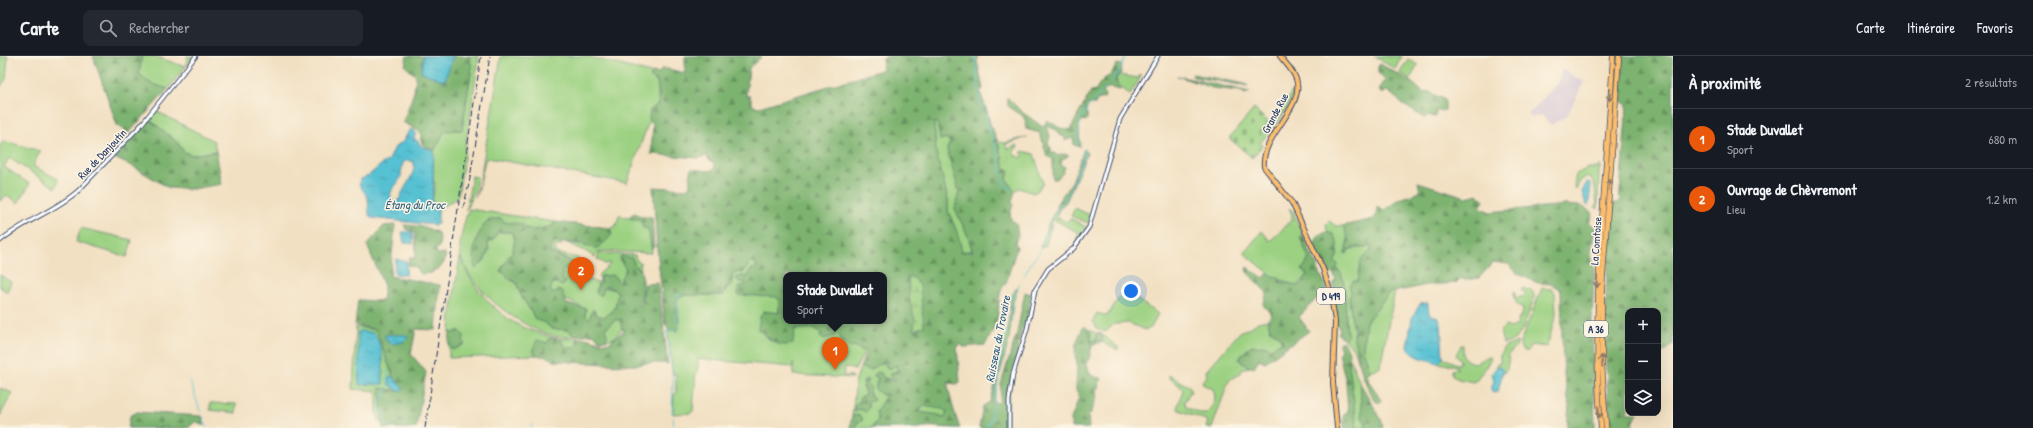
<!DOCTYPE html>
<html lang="fr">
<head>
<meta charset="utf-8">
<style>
	body { margin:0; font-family:"Patrick Hand",sans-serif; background:#242831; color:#f1f3f6 }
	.controls { position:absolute; right:12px; bottom:12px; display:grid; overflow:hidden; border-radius:8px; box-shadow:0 4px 16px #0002 }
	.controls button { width:36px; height:36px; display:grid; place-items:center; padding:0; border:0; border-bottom:1px solid #363941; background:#171b24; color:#f1f3f6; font:20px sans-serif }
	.you { position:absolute; left:1131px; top:235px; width:14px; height:14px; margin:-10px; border:3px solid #fff; border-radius:50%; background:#1a73e8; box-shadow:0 0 0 6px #1a73e833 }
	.badge { display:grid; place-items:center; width:26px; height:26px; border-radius:50%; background:#ea580c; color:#fff; font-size:13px; font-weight:700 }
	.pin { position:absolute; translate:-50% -33px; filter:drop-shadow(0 1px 2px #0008) }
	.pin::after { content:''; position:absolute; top:21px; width:14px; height:12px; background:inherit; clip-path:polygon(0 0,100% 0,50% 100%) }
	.popup { position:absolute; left:783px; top:216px; width:104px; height:52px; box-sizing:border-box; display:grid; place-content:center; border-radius:8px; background:#171b24; filter:drop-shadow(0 1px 3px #0005); font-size:13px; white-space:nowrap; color:#9ea1a6 }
	.popup b { font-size:15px; color:#f1f3f6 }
	.popup::after { content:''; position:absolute; left:50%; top:100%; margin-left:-8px; border:8px solid transparent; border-top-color:#171b24 }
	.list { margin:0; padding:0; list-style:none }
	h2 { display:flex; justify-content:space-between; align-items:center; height:52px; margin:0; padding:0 16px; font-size:17px }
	h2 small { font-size:13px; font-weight:400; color:#9ea1a6 }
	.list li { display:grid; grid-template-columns:26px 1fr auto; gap:12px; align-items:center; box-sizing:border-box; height:60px; padding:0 16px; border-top:1px solid #363941 }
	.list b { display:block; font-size:15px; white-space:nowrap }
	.list p { margin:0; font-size:13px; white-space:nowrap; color:#9ea1a6 }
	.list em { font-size:13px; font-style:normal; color:#9ea1a6 }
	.icon { flex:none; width:22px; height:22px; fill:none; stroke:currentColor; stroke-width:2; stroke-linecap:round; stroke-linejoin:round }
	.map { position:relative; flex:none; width:1673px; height:372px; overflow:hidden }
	header { display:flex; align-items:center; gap:24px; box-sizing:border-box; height:56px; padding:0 20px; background:#171b24; border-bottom:1px solid #363941 }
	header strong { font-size:19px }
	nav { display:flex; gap:22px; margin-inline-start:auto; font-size:14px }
	.search { width:280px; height:36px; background:#242831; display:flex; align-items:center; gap:10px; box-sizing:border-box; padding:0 14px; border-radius:8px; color:#9ea1a6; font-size:15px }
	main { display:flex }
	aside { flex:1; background:#171b24 }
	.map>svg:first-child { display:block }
	.industrial { fill:#cebed1 }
	.grass { fill:#9cd182; stroke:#5c8070; fill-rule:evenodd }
	.forest { fill:url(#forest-firs); stroke:#4c7167; fill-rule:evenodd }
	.wetland { fill:url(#wetland-marsh); stroke:#5c8070 }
	.cemetery { fill:url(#cemetery-stones); stroke:#5c8070 }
	.water { fill:url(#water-ripples); stroke:#397898; fill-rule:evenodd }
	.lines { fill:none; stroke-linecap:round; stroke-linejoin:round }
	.stream { stroke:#57c1d3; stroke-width:1 }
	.tertiary-casing { stroke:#3b4a6d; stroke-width:5 }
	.primary-casing { stroke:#3b4a6d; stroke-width:6 }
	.motorway-casing { stroke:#3b4a6d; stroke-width:6 }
	.tertiary { stroke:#fff; stroke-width:3 }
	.primary { stroke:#fbbe6e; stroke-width:4 }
	.motorway { stroke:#fbbe6e; stroke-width:4.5 }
	.rail { stroke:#1b2f5e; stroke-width:1; stroke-dasharray:6 3; stroke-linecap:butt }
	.oneway { stroke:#8b7666 }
	.labels { text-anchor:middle; stroke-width:3; stroke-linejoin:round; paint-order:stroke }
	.shield { fill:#fcf5e5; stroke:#5e6a86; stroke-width:1 }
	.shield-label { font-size:10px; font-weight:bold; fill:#1b2f5e }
	.street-label { font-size:11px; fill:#1b2f5e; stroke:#fcf5e5 }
	.water-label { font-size:12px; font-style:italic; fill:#2d5b81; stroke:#fcf5e5 }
</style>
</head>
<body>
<header>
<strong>Carte</strong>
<div class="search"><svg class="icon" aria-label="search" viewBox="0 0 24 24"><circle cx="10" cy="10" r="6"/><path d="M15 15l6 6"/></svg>Rechercher</div>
<nav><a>Carte</a><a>Itinéraire</a><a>Favoris</a></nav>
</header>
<main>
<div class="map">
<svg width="1673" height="372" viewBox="0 0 1673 372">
	<defs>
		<pattern id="forest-firs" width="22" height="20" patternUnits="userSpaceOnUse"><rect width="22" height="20" fill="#7db370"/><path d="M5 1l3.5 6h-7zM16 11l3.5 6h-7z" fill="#66925f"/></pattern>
		<pattern id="wetland-marsh" width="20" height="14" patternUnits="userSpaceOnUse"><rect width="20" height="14" fill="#9cd182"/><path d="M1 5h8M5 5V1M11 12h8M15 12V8" fill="none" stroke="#7eaa6e"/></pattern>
		<pattern id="cemetery-stones" width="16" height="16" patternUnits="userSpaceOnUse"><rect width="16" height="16" fill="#9cd182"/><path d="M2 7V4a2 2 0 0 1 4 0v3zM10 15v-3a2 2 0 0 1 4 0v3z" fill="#7eaa6e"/></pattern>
		<pattern id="water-ripples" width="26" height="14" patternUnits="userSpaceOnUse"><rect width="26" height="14" fill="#57c1d3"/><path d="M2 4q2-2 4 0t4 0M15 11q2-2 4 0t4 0" fill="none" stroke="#479dae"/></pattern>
	</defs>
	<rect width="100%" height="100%" fill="#fcf5e5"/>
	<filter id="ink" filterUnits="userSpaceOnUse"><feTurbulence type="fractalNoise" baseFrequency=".025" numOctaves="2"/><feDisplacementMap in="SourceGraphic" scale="8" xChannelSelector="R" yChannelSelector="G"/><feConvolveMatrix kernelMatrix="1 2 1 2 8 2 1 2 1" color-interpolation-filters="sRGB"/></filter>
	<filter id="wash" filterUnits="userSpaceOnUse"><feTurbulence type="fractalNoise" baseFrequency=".012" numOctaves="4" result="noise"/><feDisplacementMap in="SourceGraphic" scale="16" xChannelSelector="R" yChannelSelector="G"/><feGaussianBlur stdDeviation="0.9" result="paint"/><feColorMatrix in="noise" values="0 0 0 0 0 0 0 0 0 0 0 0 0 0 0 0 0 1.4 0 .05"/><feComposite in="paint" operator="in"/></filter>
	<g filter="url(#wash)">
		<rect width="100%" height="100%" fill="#f2e0c2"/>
		<!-- industrial -->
		<path class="industrial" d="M1562,13L1584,26L1567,60L1551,69L1542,59L1531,62L1528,58L1558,27Z"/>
		<!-- grass -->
		<g class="grass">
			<path d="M0,0H8L6,23L0,31Z"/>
			<path d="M142,0H154L186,11L187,0H194L168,33L150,27L139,18Z"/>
			<path d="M469,0H479L458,141L438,154L431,151L435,128L433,123L434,95L445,75L462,74L472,11Z"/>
			<path d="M501,0H586L651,17L658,30V48L649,65L627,127L488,102L485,104L479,132L475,141L480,124Z"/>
			<path d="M1374,0H1402L1395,13Z"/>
			<path d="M1408,3L1418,9L1410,23L1400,17Z"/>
			<path d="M1120,19L1138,22L1140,19H1142L1130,39L1117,28L1116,21Z"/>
			<path d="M1293,34L1292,43L1277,69L1273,66H1276L1282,57L1280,54Z"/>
			<path d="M156,55L214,85L216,95L193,99L184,96L177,86L150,64Z"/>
			<path d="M934,66H937L940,84L946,82L950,87L947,93L959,135L955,153L968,180L972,194L962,196L957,176L948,155V143L936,96Z"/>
			<path d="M1027,81L1005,89L1008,93L1017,89L1018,91L1014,95V99L1022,102L1023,99L1021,97L1023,95L1034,98L1043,127L1037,135L1033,137L1019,132L1015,135L1007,124L1009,114L1005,112L1002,104L1003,101L1000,96L998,86L1004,87Z"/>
			<path d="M4,85L40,95L33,110L58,123L56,132L9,102L4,111L30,128L18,147L7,139L0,145V89Z"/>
			<path d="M1600,109L1601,110L1599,115L1598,153L1595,151L1597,147L1594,125L1589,121L1581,124L1576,133L1574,130L1576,118L1588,112H1598Z"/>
			<path d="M791,117L794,119V132L796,131L804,135L801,139L789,135L787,123Z"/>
			<path d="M472,120L477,121L475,133L466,154Z"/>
			<path d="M1057,152H1060L1056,161L1067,166L1070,162L1086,171L1077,185L1076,184L1079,177L1053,163L1046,189L1040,192L1049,166Z"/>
			<path d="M1075,152L1090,159L1088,167L1071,160Z"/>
			<path d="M1289,152L1293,155L1303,179L1300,181L1309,203L1304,211L1307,220L1297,230L1274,221L1244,197L1262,175L1270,185L1292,164V159Z"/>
			<path d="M469,153L555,166L553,170L534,174L504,166L488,165L484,205L489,194L488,187L493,184L498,176H511L515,183L513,194L508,205V223L517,227C519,242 529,249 535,263L545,267L552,273L569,274L574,280C538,289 463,232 460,195C459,185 465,162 469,153Z"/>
			<path d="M620,158L623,161L640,163L649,175L652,197L601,195L594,201L585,195L565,186L591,190L609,175L610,172L615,171Z"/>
			<path d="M1329,165L1336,170H1343L1348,182L1345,198L1348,194L1371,190V195L1358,216L1359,225L1349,242L1358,307L1353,292L1345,284L1347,282L1343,226L1334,206C1339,199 1338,191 1335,182L1327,176L1326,168Z"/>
			<path d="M81,172L132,184L127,201L76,186Z"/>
			<path d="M559,185L562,186V189L554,191L557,197L578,202L580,208L549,196L551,189Z"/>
			<path d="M600,197L635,199L636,204L640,206L641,215L638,211L635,210L632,202L626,211L620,227L618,226L615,220H601V224L598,220C601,214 608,213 610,207L605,208L597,203Z"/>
			<path d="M460,201C470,228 491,253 517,268C527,274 540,277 551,281L548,287L533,293L535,299L449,302V287L453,294L454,277L450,276L451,257Z"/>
			<path d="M752,205L758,210C748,221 746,228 738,239L777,240C786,254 770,267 762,276L772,286L795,273L815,272L822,278L820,281L824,283L839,278L841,280L840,284L850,291L854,290L865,295L855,314L845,311L843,320H852L853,322L793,319V307V311L698,303V316H696L693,355L691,357L673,358L674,338L676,337V318H673L667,275L678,274L679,266L677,243L682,239H724L732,220L738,216H743Z"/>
			<path d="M569,212L577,220L598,227L596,237C605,230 608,231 618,236L615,252L604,261L596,259L595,255L589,263L585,259L586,253C574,248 566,243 553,239L550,233L553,227L566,226L562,222L561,214Z"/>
			<path d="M0,219L11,226L7,236L0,231Z"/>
			<path d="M1017,231L1018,232L1013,246L1009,283L998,326L996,325L1008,272L1011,241Z"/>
			<path d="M1522,232L1532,235C1534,238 1534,238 1534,241C1533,246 1522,276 1519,279C1516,283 1508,288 1503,288L1500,275L1505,270L1511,272L1517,269L1519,262L1522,260L1523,252L1517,248L1513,240L1514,235L1516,242L1525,240L1526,238L1521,234Z"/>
			<path d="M1542,232L1553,233L1555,237L1556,258L1547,291L1531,289L1527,295H1524L1521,293L1520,287Z"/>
			<path d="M1124,234L1158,258L1151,272L1145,274L1129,267L1114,268L1106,276L1097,273L1093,265L1097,257L1107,260Z"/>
			<path d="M1395,235L1380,311L1370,315L1363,292L1366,266L1389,237Z"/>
			<path d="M615,264H620L622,273L614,282L606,284L607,279L605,273Z"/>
			<path d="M1268,264L1270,274L1279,279L1282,286L1271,292L1263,289L1260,291L1252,289L1241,299L1242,307L1249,311L1242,313L1241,317L1229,324L1212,372H1206L1208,365L1179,354L1177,351L1183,334L1179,329L1169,322V319L1190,331L1191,335L1184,346L1187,352L1201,357H1206C1214,349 1217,344 1213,333L1204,329L1202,325L1207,320L1206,315L1240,276L1251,271L1258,266Z"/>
			<path d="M356,271L376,274L393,321H389L390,329L398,335L380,332L383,366L379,364L377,357V335L353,333Z"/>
			<path d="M1088,273L1097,278V284L1102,286L1100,277L1119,292L1117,294L1102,286L1096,288L1095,285L1092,287Z"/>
			<path d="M578,282L576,291L568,292L562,287L561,283Z"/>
			<path d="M1517,286L1518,288L1509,298L1507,314L1502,318L1501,312L1498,310L1496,311L1497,307H1500V299L1502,297L1503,292Z"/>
			<path d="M1461,289H1463V299L1467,305L1475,307L1489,300L1491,301L1485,313L1474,326L1458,323L1452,319V314L1458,312L1456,310L1438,307L1443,302L1457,308L1460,307V303L1456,299Z"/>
			<path d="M1350,303L1360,327L1362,361L1366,368L1365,372H1357L1349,308Z"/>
			<path d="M885,306L897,307L899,314L893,316L896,324L895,326L890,323L873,319L878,322L875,333L883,339L887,338L876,355L878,364L871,372H856L855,360H852L856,323L861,310L862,312L874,311ZM869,324C866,330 868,337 873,342L862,354L859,353L857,347L865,339L863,330Z"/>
			<path d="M0,332L12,337L0,360Z"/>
			<path d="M210,347L236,348V357L210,354Z"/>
			<path d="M923,350L943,353L947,356L945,362C937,358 929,359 920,356Z"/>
		</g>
		<!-- forest -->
		<g class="forest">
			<path d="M93,0H142L139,18L150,27L168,33L129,77L117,69Z"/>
			<path d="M407,0H469L472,11L462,74L445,75L434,95L422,88L420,76L403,66L414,36L416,20L405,10Z"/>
			<path d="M685,0H762L749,12L746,40H750L753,50L759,51L882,14L883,3L887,0H979L977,5L983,33L980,36L987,55L990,68L998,86L1000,96L1003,101L1002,104L1005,112L1009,114L1007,124L1015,135L1012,146L1013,149L1010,157L1011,164L1016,167L1018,179L1015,187L1017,191L1006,227C997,235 1000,251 997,263C994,272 990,282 985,289L964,291L959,288L957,291L960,326L957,328L948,327C947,332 957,366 960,372C950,372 925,369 920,372H871L878,364L876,355L887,338L883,339L875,333L878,322L873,319L877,316L881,317L884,322L895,326L896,324L889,318L899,314L896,312L897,308L891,313L886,311L885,306L876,310L871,314L862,312L861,310L866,296L854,290L850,291L840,283L839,278L824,283L820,281L822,278L815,272L795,273L793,288C772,292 772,281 758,274L760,260L764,255L779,257V244L777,241L738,239V231L745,229V226H739L736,222L742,220L748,221L749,215L758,210L752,205L743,217L738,216L732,220L733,229L726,231L724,239H682L677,244L679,272L678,275L670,274L665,268L657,192L653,131L687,133L690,129V116L691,113L709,115L715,112L714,107L709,104L707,100L698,102L651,98L653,69L649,65L650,54L658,48L659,38L657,25L650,21L653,16L658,17L663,12L685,17ZM934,66H937L940,84L947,82L950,87L947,93L959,135L955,153L968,180L973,196L962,195L957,176L948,155V143L936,96ZM786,219H884V265H786ZM921,255L924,270L914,274L915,265ZM923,350L943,353L947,356L945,362C937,357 929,358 920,356V352Z"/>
			<path d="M1623,0H1673V289L1658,300V255H1628V357H1638L1631,372H1611C1602,297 1605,222 1613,147H1619L1627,49L1621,45Z"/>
			<path d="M1117,8L1122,9L1121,17L1116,21V26L1121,33L1120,34C1113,33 1109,29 1103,35L1105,39L1104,42L1097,44L1095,48H1089C1082,55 1089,57 1087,63L1086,65L1082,64L1079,70L1080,91L1074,89L1073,82L1065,84V81L1059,79L1057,74L1047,70L1046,71L1050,80L1048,88L1051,92V97H1055L1058,100L1064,98L1069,99L1062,104L1061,109L1065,111L1063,117L1057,123H1053V103L1047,100L1040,77L1026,73L1025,68L1026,66L1023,60L1008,50L1007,41L1022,56L1043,71L1047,64L1060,72L1070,74L1091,35L1096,34C1097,30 1105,20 1110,20Z"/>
			<path d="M1380,8L1410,25L1424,37L1427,35L1445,44V54L1436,55L1435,61L1429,60L1424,62L1404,49L1389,36L1386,35L1382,38L1378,34L1386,24L1378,17V10Z"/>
			<path d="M1193,18L1245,28L1248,30L1194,21L1192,20Z"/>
			<path d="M1177,20L1250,36L1245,38L1240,35L1213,32Z"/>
			<path d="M150,64L177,86L184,96L193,99L216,95L222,128L193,133L169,132L132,110L114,102Z"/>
			<path d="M1084,93L1087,97L1066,146L1060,152L1055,150L1072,126Z"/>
			<path d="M1418,126L1466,141L1478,138L1484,144L1480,151L1490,156L1565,149L1581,150L1593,157L1589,167L1595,171L1591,198L1594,214L1592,271L1595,372H1567L1569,349L1564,320L1562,279L1561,234L1551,228L1538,227L1518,218L1508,208L1493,206L1479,222L1465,224L1461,222L1456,227L1427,229L1389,237L1366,266L1363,292L1370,315L1367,319L1369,324L1367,325L1364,324L1354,284L1355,272L1352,265L1349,242L1351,237L1349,229L1354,225H1358L1361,204L1371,195V190L1369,189L1362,192L1358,191L1348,194V197L1345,198L1348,183L1343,170L1373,163L1376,160L1377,151L1384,154L1400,143L1420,136Z"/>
			<path d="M635,157L642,161H652L654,191L652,193L648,172H643L640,163H631V159Z"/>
			<path d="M501,162L504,166L522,168L526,173L534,174L553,170L555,166L610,172L612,178C606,186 603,188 595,193C589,188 557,183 551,189L549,196L578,209L575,210L574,216L569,212L562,214V222L566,227L562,230L557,227H553L550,234L553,238L559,234L563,235V240L567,248L586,253L585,259L589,263L593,253L596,259L604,261L615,252L618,236L609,231H604L602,239H599L596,237L601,220L613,219L620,227L621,222L626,213L619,203L621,200L632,202L635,210L638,211C646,221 643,238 639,249H641L645,228L658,227L668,308C656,306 646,307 635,309C630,310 628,307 622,309L554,305L548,301L535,299L533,293L537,284L547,287L551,281L561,283L562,287L568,292L576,290L578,282C589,281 598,287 609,287L625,274L622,273L620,264H615L605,273L607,279L606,284H599L593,278L574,280L569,274L552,273L545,267L535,263C529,249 519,242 517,227L500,215L513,194L515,183L511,176H498L493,184L488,187C490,198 484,205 476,213C469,203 477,172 488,165C491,163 497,163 501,162Z"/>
			<path d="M395,169L390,220L440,229L436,274L416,273L411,298L426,316L416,372H383L380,332L398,335L404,333L393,321L376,274L355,269L358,244L382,245L384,230L367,189L384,170Z"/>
			<path d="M404,169L424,171L437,176L440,183L439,191L436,193L437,198L445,197C447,204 443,208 439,213L434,214L432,217L421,218L416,211L408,209L409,201L416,202L415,176L406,173Z"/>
			<path d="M1327,176L1333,178C1339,187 1339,198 1334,206L1338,208L1337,212C1350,223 1343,264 1348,280L1345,284L1338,278L1340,274L1337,269L1333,226L1336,224L1333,217L1329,218V213L1322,207L1314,188L1319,179Z"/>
			<path d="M1303,179L1327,233V238L1318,241L1299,261L1309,275L1265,306L1259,303L1254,311H1249L1239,304C1242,297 1246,294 1252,289L1260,291L1263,289L1271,292L1282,286L1279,279L1270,274L1268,264L1272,259L1263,249L1267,237L1246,215L1247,211L1264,222L1268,217L1274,221H1279L1280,225L1297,230L1303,226L1307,218L1302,214L1309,203L1300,181Z"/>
			<path d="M1025,236L1031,238L1027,264L1022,273L1009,334L1007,372L1002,370L996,372L991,370L989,372H979L983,350L990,346L996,325L998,326L994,345L996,347L1000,346L1001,328L1017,277Z"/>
			<path d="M1085,270L1091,278V287L1093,284H1096L1097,278L1099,277L1103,282L1102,286L1097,284L1096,288L1092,290L1089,303L1085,308H1087L1090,318L1097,322L1100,321L1102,324L1099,327L1096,343L1091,357L1088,359L1089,372H1071V363L1079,341L1076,334L1077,306L1075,300L1076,287L1083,271Z"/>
			<path d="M459,274L465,281L463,284L465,288L453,294L449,287L450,276L454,277Z"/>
			<path d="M1342,285C1349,291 1351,300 1349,308L1357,372H1344L1343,361L1345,357L1348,356L1346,326L1339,297L1341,293L1339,290L1340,286Z"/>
			<path d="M866,323L869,324L867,328L871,332L869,337L874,344L867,347L869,351L866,356L860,353L854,355L855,348L860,345L859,342L865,339L863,325Z"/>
			<path d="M1368,325C1373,329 1377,339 1381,344L1379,347C1372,344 1368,334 1366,327Z"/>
			<path d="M1360,327L1381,363L1383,372H1365L1366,368L1362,361Z"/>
			<path d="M137,356L202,360L205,369H201L196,365L188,372H128L130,360Z"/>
			<path d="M858,359L862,361V365L857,367L856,372H850L852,360Z"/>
		</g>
		<!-- wetland -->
		<path class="wetland" d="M908,221H913L920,230L924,270L914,274L915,265L910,245Z"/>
		<!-- cemetery -->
		<path class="cemetery" d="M1254,53L1274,71L1260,87L1263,89L1252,102L1229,82Z"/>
		<!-- water -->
		<g class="water">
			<path d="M423,0H453L445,24H442L421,16Z"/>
			<path d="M409,74H414L416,77L413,85L416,83L421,90L434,95C432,114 435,132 431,151L438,154V167L435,169L371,162L369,158L368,142L359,128L361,123L368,120L383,107L389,104L395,91L404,85ZM407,104L414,106C416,120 403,131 399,144L394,146C385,137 396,131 400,123C402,119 401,112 403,107Z"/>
			<path d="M1587,126L1591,127C1591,129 1589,149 1588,150L1586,148L1582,136Z"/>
			<path d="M402,176H413V188L404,187Z"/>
			<path d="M396,203L407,206L406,219L396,218L394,216Z"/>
			<path d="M1428,247L1429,258L1438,262L1441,267L1443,302L1438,307C1425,302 1415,303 1407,291L1412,262L1420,248Z"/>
			<path d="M360,275L374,277C384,292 383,311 383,328L359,329L358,276Z"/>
			<path d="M385,279H406L408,281L403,286L392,288L386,284Z"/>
			<path d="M1498,310L1503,314L1498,336L1493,337L1491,333L1494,325L1492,317Z"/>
			<path d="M389,321H393L404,333L398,335L390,329Z"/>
		</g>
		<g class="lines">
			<!-- stream -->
			<g class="stream">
				<path d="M975,0L980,45L998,99L1004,129L1012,133"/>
				<path d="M1078,89C1076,53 1096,45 1116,20C1120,14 1123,6 1126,0"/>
				<path d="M678,270L677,239H681"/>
				<path d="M388,315V332L379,351L384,356V364L390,372"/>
				<path d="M189,322L200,355"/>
				<path d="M672,357L673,325L667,275L678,273"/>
				<path d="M203,361L207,372"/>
				<path d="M673,362L674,372"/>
				<path d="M531,372L532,369"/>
				<path d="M985,372L990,365L993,351L1014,238L1031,207L1041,194L1051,163L1069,137L1084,100L1085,92"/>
			</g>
		</g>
	</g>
	<g filter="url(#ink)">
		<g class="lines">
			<defs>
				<g id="tertiary">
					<path d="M0,185C24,165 55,155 78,135L141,69L196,0"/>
					<path d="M1009,372V344L1013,318L1027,273L1035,234L1048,213L1074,192L1089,171L1120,63L1158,0"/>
				</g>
				<path id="primary" d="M1280,0C1285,7 1293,14 1296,23C1306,51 1260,80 1264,111L1292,147L1323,213L1330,234L1335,265L1333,327L1337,372"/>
				<g id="motorway">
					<path d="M1601,372C1590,245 1607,126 1613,0"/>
					<path d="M1606,372L1602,309V232L1619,0"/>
				</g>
			</defs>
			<!-- tertiary casing -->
			<use href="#tertiary" class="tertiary-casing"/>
			<!-- primary casing -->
			<use href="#primary" class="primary-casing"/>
			<!-- motorway casing -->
			<use href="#motorway" class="motorway-casing"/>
			<!-- tertiary -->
			<use href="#tertiary" class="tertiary"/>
			<!-- primary -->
			<use href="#primary" class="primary"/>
			<!-- motorway -->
			<use href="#motorway" class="motorway"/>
			<!-- rail -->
			<g class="rail">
				<path d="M463,152L469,128L490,0"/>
				<path d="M425,372L481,0"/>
			</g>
		</g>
		<!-- one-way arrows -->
		<defs><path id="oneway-shaft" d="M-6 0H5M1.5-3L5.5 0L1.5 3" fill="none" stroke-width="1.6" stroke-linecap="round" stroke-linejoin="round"/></defs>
		<g class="oneway">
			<use href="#oneway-shaft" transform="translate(1610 39) rotate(94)"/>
			<use href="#oneway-shaft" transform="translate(1609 129) rotate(-85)"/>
			<use href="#oneway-shaft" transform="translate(1597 226) rotate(92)"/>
			<use href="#oneway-shaft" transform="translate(1602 305) rotate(-92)"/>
			<use href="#oneway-shaft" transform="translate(1599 356) rotate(86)"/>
		</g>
	</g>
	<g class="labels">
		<!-- shield labels -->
		<g class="shield">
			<rect x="1317" y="232" width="28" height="16" rx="3"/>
			<rect x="1584" y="265" width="24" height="16" rx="3"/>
		</g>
		<g class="shield-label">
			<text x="1331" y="244">D 419</text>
			<text x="1596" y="277">A 36</text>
		</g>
		<!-- street labels -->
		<g class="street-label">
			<text transform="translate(1275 57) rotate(-62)" y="4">Grande Rue</text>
			<text transform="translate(102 98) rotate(-46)" y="4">Rue de Danjoutin</text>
			<text transform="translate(1596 185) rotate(-86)" y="4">La Comtoise</text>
		</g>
		<!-- water labels -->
		<g class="water-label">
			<text x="415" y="153">Étang du Proc</text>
			<text transform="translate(998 283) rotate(-79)" y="4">Ruisseau du Trovaire</text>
		</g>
	</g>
</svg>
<div class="controls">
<button>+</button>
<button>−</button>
<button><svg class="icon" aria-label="layers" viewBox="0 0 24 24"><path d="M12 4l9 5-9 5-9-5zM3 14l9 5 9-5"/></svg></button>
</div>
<div class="you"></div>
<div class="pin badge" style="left:835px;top:314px">1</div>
<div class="popup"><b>Stade Duvallet</b>Sport</div>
<div class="pin badge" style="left:581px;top:234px">2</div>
</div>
<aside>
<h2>À proximité<small>2 résultats</small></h2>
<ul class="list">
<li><span class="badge">1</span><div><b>Stade Duvallet</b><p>Sport</p></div><em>680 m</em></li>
<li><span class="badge">2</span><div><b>Ouvrage de Chèvremont</b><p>Lieu</p></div><em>1.2 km</em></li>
</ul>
</aside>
</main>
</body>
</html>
